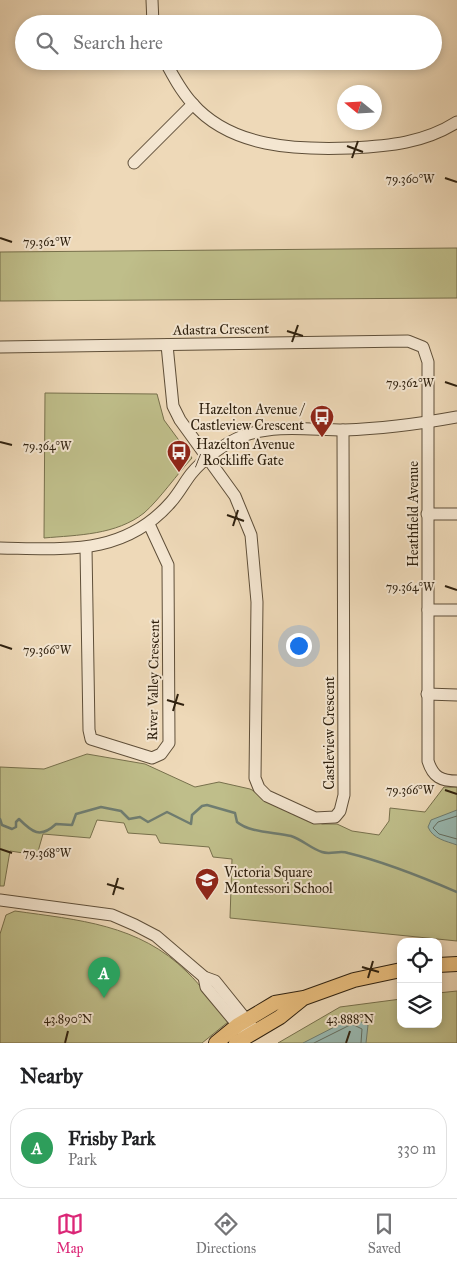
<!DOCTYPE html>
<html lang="en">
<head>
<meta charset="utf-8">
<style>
	body { margin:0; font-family:"IM FELL Great Primer",serif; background:#f2f2f2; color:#202124 }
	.controls { position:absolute; right:15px; bottom:15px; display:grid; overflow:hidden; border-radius:10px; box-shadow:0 2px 8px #0003 }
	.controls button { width:45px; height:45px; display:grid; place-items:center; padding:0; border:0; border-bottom:1px solid #e0e0e0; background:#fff; color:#202124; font:25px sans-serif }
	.compass { position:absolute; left:337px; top:85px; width:45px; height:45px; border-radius:50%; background:#fff; box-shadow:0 2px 8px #0003; rotate:288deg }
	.you { position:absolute; left:298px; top:645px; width:18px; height:18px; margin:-12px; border:4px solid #fff; border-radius:50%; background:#1a73e8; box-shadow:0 0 0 8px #1a73e833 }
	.badge { display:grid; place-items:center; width:32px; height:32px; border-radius:50%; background:#db2777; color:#fff; font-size:16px; font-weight:700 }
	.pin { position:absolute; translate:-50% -41px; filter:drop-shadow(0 1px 2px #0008) }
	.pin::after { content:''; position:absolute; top:26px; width:18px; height:15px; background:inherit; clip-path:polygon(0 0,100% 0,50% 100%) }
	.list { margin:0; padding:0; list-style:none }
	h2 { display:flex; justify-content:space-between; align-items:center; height:65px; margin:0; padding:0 20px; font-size:21px }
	h2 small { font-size:16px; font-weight:400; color:#757577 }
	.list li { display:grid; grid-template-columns:32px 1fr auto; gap:15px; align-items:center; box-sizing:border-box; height:80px; margin:0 10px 10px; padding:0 10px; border:1px solid #e0e0e0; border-radius:20px }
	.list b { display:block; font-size:19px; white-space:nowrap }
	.list p { margin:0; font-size:16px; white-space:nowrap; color:#757577 }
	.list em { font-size:16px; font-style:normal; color:#757577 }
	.icon { flex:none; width:28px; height:28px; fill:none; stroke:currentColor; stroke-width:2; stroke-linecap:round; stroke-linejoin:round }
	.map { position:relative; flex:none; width:457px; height:1043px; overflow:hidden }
	.search { position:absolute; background:#fff; box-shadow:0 2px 8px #0003; left:15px; right:15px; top:15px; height:55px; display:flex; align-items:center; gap:12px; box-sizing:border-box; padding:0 18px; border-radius:28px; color:#757577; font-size:19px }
	.sheet { height:155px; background:#fff }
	nav { display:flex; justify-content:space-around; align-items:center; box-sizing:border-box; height:70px; border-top:1px solid #e0e0e0; background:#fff; font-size:14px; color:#757577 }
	nav a { display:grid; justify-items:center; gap:2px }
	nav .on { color:#db2777 }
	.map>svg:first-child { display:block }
	.green { fill:#bfbe8a; stroke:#77704c }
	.water { fill:#99bab3; stroke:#6f7d71 }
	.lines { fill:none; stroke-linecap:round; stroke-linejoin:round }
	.shore { stroke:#646e61; stroke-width:1 }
	.stream { stroke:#6f7d71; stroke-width:2.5 }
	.minor-casing { stroke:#5f4f39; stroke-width:13 }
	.major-casing { stroke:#2f210f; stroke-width:16 }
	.minor { stroke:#f4e6d1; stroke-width:11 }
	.major { stroke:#e7bc7c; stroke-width:14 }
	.ticks { fill:none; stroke:#2f210f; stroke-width:2 }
	.labels { text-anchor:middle; stroke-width:4; stroke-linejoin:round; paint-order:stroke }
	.street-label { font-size:14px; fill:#2f210f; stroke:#f4e6d1 }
	.poi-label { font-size:14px; fill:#2f210f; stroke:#f4e6d1; text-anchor:start }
	.ticks-label { font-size:12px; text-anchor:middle; fill:#2f210f; stroke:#f4e6d1; stroke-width:4; stroke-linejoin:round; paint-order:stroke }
</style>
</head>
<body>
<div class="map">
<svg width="457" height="1043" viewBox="0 0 457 1043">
	<rect width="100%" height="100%" fill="#eed9b8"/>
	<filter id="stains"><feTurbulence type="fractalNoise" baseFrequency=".004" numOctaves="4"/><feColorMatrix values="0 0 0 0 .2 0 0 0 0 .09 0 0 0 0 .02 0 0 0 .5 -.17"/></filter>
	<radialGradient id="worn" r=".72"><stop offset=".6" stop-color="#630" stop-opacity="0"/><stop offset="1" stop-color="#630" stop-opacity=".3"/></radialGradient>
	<!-- green -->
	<g class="green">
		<path d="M457,248V298L0,301V252Z"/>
		<path d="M45,393L157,394L164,420L192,458C178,473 159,500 144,513C116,535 78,535 44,538Z"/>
		<path d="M87,754L145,764L195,787L219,782L250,789L322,824H337L352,831L379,835L389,821L390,808L425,812L444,787H457V941L230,918L232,859L213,857L209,847L160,843L156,835L128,833L124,823L97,820L90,838L43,834L37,855L10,851L4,886H0V767L44,769Z"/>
		<path d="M15,911C78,920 139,924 187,972C202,986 215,1006 228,1022L202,1043H0V934L6,915Z"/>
		<path d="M457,991V1043H278L340,1007L401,999V1024H438V993Z"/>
	</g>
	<!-- water -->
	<g class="water">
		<path d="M457,810V845C446,841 433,839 428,827L431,820Z"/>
		<path d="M352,1018L368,1025L366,1043H303Z"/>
	</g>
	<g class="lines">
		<!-- shore -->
		<g class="shore">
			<path d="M457,816L438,822L433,828L439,834L457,839"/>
			<path d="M314,1043L352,1024L362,1029L361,1043"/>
		</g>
		<!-- stream -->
		<path class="stream" d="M0,819L2,825L12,829L16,827V822L19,819C32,832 40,839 56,824L72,825L76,814L101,807L121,811L129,819L140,817L148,822L167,812L191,824L192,815L202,806L207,805L235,813L237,822C250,833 275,832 291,836C303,840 310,848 322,852C330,855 340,850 348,853C385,862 422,877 457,892"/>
		<defs>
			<g id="minor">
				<path d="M152,0L153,24"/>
				<path d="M165,61C173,76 181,91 192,103C231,148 297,150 351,148C389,146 424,143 457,122"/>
				<path d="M134,163L193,104"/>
				<path d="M167,345L173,406L180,420L235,496L251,535L257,602L255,778L259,788L267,796L315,818L335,817L340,811L344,795L343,430"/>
				<path d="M0,347L408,341L423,347L428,362V761C433,777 441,781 457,781"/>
				<path d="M427,514H457"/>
				<path d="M0,548C65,549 124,556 171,502C179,493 184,483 191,474C203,459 225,443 243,436C275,424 311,430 344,430C382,429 419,424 457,417"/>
				<path d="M86,548L89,730L91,739L152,758L161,754L169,743L168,565L149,524"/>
				<path d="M428,610H457"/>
				<path d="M427,694L457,695"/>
				<path d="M0,900L112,915L135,925L156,936L204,977L215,981L252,1027"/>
				<path d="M204,977L206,987L246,1035"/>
			</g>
			<g id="major">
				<path d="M438,965L457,964"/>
				<path d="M216,1043L238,1025L275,1003L304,998L354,980L401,970"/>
				<path d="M236,1043L280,1017L301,1000"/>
			</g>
		</defs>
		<!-- minor casing -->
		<use href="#minor" class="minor-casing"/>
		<!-- major casing -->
		<use href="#major" class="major-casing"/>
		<!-- minor -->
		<use href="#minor" class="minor"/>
		<!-- major -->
		<use href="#major" class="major"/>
	</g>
	<!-- ticks -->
	<path class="ticks" d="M347,146L363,152M352,158L358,141M445,178L457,182M0,238L12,242M287,331L303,336M292,342L298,325M445,382L457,386M0,442L12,445M227,515L244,521M233,526L238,510M445,586L457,590M0,645L12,649M167,700L184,705M173,711L178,694M445,790L457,794M0,849L12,853M107,884L124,889M113,895L118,878M362,967L379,972M368,978L373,961M65,1043L68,1031M346,1043L350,1031"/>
	<!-- icons -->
	<defs>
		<symbol id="bus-pin" viewBox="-11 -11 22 30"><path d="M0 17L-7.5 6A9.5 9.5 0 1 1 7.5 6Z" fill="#8f2418" stroke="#f4e6d1"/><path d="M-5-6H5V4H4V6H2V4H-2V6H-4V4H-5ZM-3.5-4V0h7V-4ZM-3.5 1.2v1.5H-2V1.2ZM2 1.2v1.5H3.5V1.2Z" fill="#fff"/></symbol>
		<symbol id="school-pin" viewBox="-11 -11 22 30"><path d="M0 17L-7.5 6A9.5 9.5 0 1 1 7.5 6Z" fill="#8f2418" stroke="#f4e6d1"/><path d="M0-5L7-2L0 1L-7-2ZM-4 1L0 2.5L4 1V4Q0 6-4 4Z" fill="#fff"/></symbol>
	</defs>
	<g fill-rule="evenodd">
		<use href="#bus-pin" x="308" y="403" width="28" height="38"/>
		<use href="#bus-pin" x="165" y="438" width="28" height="38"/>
		<use href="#school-pin" x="193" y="866" width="28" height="38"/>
	</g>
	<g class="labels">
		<!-- street labels -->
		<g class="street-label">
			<text transform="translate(221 329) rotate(-1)" y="5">Adastra Crescent</text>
			<text transform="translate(413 514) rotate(-90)" y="5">Heathfield Avenue</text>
			<text transform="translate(153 680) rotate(-89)" y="5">River Valley Crescent</text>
			<text transform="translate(329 733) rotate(-90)" y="5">Castleview Crescent</text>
		</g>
		<!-- poi labels -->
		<g class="poi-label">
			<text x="304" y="414" text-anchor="end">Hazelton Avenue /<tspan x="304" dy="16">Castleview Crescent</tspan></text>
			<text x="196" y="449">Hazelton Avenue<tspan x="196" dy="16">/ Rockliffe Gate</tspan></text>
			<text x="224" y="877">Victoria Square<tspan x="224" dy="16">Montessori School</tspan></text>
		</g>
	</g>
	<g class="ticks-label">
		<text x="410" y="183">79.360°W</text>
		<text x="47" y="246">79.362°W</text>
		<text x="410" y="387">79.362°W</text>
		<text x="47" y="450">79.364°W</text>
		<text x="410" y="591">79.364°W</text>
		<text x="47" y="654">79.366°W</text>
		<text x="410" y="794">79.366°W</text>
		<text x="47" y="857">79.368°W</text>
		<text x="68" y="1023">43.890°N</text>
		<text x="350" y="1023">43.888°N</text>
	</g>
	<rect width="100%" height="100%" filter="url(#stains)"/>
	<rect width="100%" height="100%" fill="url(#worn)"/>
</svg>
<div class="controls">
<button><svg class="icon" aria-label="locate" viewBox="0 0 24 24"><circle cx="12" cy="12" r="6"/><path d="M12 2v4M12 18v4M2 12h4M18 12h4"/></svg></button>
<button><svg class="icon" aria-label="layers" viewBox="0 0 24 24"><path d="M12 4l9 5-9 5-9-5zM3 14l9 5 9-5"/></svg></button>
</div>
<svg class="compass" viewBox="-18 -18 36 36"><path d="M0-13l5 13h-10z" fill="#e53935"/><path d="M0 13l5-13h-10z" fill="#757577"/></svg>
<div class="you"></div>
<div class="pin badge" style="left:104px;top:998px;background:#2e9e5b">A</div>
<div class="search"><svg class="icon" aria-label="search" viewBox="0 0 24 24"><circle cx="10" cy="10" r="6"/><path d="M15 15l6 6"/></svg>Search here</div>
</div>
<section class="sheet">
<h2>Nearby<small></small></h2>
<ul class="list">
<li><span class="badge" style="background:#2e9e5b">A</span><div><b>Frisby Park</b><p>Park</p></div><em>330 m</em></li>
</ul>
</section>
<nav>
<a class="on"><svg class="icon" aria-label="map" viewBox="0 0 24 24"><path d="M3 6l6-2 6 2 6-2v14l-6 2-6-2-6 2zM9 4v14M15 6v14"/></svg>Map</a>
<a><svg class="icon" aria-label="directions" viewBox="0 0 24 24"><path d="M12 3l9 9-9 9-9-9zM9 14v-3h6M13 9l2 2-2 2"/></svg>Directions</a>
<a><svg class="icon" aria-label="saved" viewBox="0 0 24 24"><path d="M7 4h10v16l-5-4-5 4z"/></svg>Saved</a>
</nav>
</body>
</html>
